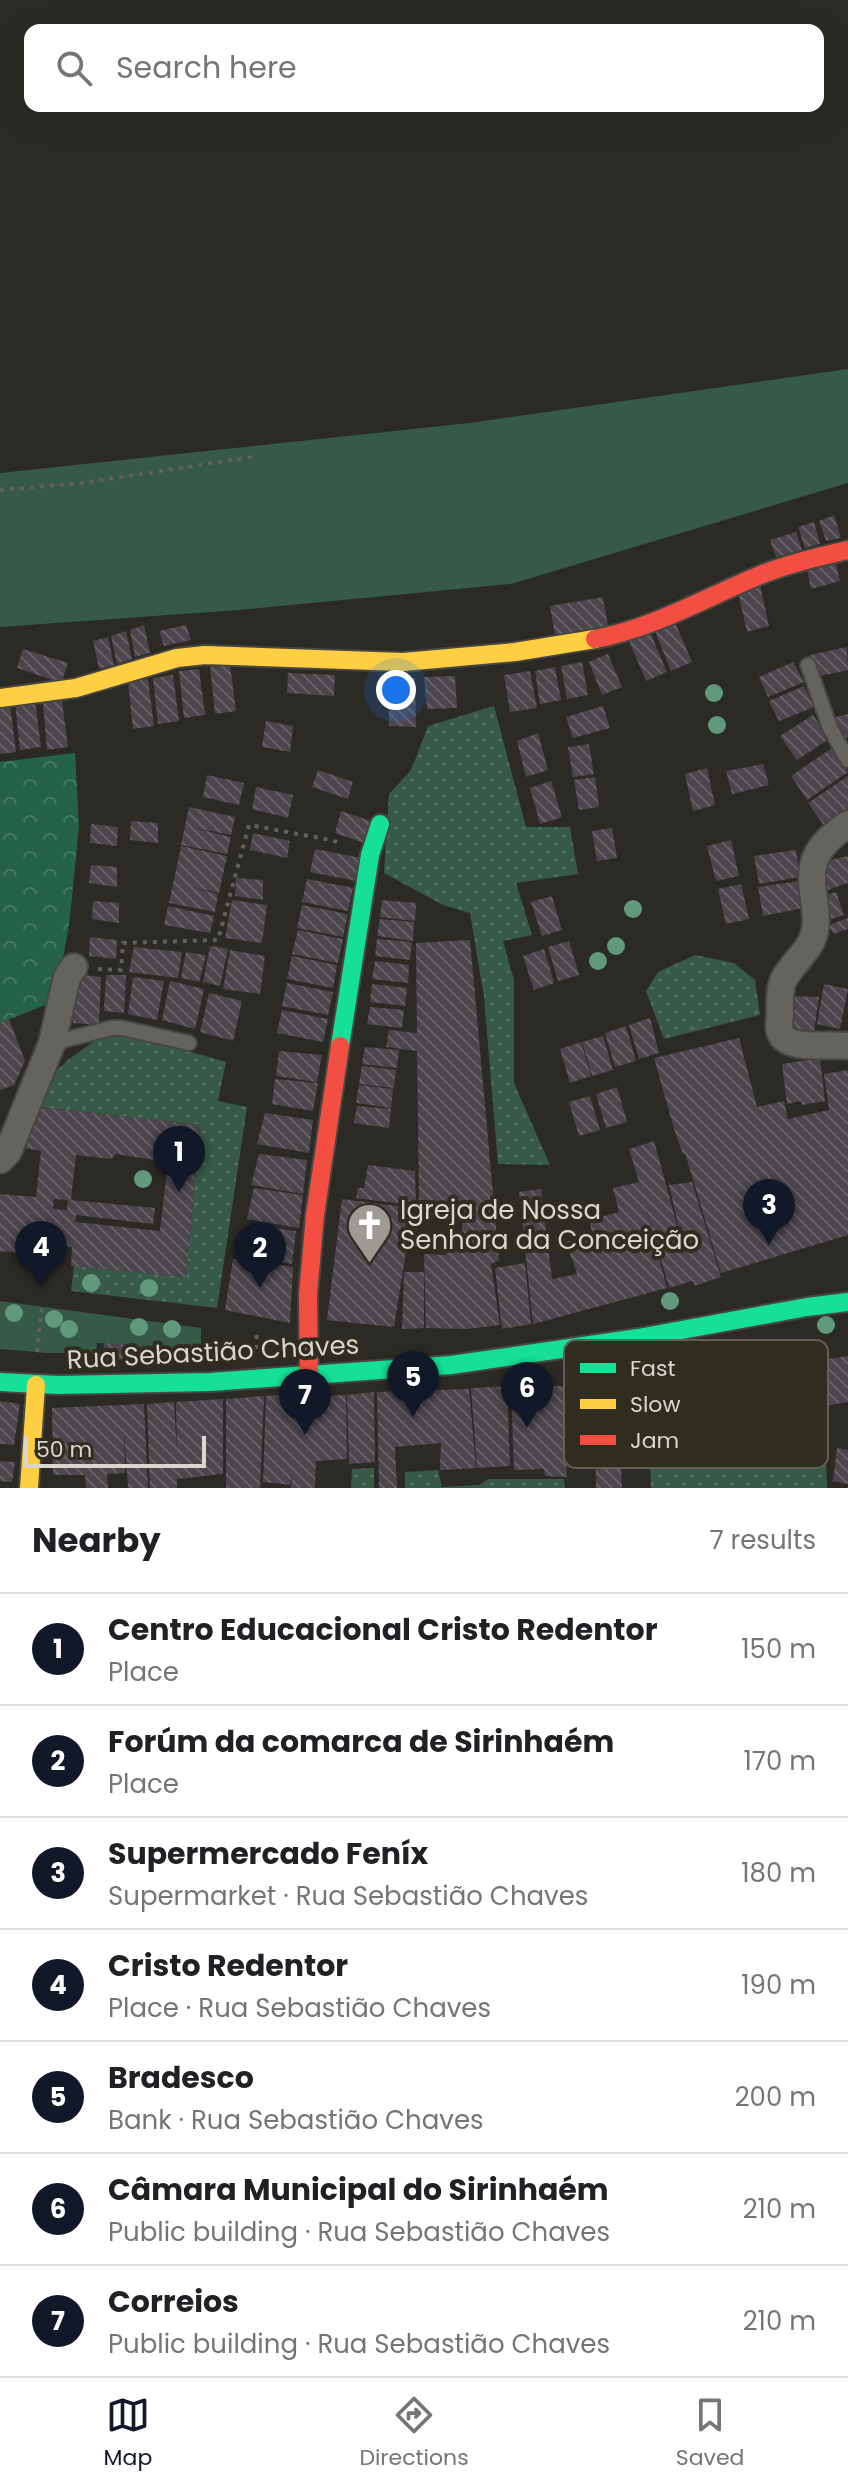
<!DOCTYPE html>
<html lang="en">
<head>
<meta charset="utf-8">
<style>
	body { margin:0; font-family:Poppins,sans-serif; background:#f6f6f6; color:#202124 }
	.scale { position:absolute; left:24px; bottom:20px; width:182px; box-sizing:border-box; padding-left:8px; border:4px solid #d8d6ce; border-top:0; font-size:22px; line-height:28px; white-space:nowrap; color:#d8d6ce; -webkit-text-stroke:6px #302c20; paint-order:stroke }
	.you { position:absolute; left:396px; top:690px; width:28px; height:28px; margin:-20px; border:6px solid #fff; border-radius:50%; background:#1a73e8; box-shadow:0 0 0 12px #1a73e833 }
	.badge { display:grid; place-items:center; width:52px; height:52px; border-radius:50%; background:#111827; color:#fff; font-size:26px; font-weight:700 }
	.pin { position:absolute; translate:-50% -66px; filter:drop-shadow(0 2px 4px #0008) }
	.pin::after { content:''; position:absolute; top:42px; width:28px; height:24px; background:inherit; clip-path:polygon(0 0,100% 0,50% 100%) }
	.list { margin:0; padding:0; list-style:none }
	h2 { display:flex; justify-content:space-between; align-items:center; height:104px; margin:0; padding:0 32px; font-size:34px }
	h2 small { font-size:26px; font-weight:400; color:#757577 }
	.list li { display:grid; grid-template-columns:52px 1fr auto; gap:24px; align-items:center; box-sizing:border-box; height:112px; padding:0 32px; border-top:2px solid #e0e0e0 }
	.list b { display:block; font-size:30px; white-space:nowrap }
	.list p { margin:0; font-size:26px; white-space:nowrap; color:#757577 }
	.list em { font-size:26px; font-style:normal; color:#757577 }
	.icon { flex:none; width:44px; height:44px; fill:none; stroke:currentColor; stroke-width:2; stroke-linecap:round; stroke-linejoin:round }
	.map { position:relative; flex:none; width:848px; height:1488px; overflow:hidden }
	.search { position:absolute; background:#fff; box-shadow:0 8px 32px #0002; left:24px; right:24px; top:24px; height:88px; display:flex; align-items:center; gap:20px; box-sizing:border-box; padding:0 28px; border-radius:16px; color:#757577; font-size:30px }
	.sheet { height:888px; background:#fff }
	nav { display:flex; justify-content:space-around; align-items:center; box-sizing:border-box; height:112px; border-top:2px solid #e0e0e0; background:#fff; font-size:22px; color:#757577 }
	nav a { display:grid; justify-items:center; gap:4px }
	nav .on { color:#111827 }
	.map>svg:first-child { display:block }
	.grass { fill:url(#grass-dots) }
	.forest { fill:url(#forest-crowns) }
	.green { fill:#365948 }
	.building { fill:url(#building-back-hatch); fill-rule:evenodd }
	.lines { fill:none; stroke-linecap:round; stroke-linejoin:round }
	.lane-casing { stroke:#474640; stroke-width:18 }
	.street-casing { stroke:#474640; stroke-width:30 }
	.fast-casing { stroke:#474640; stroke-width:22 }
	.slow-casing { stroke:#474640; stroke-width:22 }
	.jam-casing { stroke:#474640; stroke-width:22 }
	.path { stroke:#62605c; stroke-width:4; stroke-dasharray:4 6; stroke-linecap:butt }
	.lane { stroke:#65635e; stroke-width:14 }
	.street { stroke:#65635e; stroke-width:26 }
	.fast { stroke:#16e098; stroke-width:18 }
	.slow { stroke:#ffcf43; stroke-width:18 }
	.jam { stroke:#f24e42; stroke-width:18 }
	.tree { fill:#61997d }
	.labels { text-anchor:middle; stroke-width:8; stroke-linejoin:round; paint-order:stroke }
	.poi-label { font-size:26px; fill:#d8d6ce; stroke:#302c20; text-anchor:start }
	.street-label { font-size:26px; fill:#d8d6ce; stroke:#302c20 }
	.key { fill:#302c20; stroke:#625f54; stroke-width:2 }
	.key-label { font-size:22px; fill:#d8d6ce }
</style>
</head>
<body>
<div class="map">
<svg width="848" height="1488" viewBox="0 0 848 1488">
	<defs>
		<pattern id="grass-dots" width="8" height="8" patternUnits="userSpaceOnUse" patternTransform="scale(2)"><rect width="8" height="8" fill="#365948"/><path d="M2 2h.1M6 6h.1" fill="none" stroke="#527061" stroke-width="1.8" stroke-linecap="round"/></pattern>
		<pattern id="forest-crowns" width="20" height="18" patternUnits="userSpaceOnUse" patternTransform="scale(2)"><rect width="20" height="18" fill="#24634a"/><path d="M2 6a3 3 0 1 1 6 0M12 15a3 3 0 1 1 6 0" fill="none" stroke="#437963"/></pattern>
		<pattern id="building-back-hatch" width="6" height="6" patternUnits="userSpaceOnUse" patternTransform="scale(2)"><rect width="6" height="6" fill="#4b464c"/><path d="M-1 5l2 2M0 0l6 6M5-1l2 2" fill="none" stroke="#646065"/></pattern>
	</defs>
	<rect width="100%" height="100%" fill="#2c2a24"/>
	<!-- grass -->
	<g class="grass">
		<path d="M494,706L526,827H570L578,874L516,883L532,935L503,941L514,980V1083L550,1165L498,1164L484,997L470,913L443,905L384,873L389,794L411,770L428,726Z"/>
		<path d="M695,955L734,963L755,980L760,1015L664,1039L646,991L658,972Z"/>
		<path d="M111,1029L226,1062L218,1101L247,1107L217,1308L71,1291L74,1266L186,1277L200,1125L31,1106L55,1072L68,1060Z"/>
		<path d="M824,1414L827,1488H651L650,1465L736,1458L749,1455L742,1424Z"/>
		<path d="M374,1468V1488H351L352,1469Z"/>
		<path d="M438,1470L442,1487L479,1485L488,1479H564L565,1488H405V1472Z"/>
	</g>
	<!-- forest -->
	<path class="forest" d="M75,753L79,826L69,926L55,1001L0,1023V762Z"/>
	<!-- green -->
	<g class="green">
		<path d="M848,369V483L511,584L238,610L0,627V473L469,423Z"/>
		<path d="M0,1301L201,1328V1349L97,1343L96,1353H46L0,1349Z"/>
	</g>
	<!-- building -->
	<g class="building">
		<path d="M834,515L841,538L826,541L819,521Z"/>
		<path d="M814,522L820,544L805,548L798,527Z"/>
		<path d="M796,532L802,550L776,557L770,540Z"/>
		<path d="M836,563L840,581L811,589L807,570Z"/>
		<path d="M760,585L769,626L747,632L738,592Z"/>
		<path d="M603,597L608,626L555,635L550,606Z"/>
		<path d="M675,622L692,662L671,671L655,631Z"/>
		<path d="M144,625L150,653L135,657L130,630Z"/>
		<path d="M186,625L191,640L164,646L159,631Z"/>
		<path d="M126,631L132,659L117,664L111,636Z"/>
		<path d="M650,632L667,672L646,681L629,641Z"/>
		<path d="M108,637L114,665L99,669L93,641Z"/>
		<path d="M847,647L848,670L816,677L810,655Z"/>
		<path d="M23,649L68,663L61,683L17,668Z"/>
		<path d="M608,654L622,687L602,695L589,662Z"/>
		<path d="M582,662L588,695L567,699L561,666Z"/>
		<path d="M793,662L804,682L768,697L759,677Z"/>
		<path d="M230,664L236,711L215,714L210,667Z"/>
		<path d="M555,667L561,700L540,704L535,671Z"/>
		<path d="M199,669L205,715L184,718L179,671Z"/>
		<path d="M530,671L537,708L510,712L504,675Z"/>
		<path d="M288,673L335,675L334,696L287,693Z"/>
		<path d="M173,675L179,721L158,724L153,678Z"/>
		<path d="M455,676L457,708L427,709L424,677Z"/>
		<path d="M388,677L415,678L416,727L389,726Z"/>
		<path d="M148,679L154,726L133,729L128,682Z"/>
		<path d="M804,686L814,707L779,721L769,701Z"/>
		<path d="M35,701L41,747L20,750L15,703Z"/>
		<path d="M62,701L68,747L47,750L43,703Z"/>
		<path d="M10,705L16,752L0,754V707Z"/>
		<path d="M603,706L610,728L573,738L566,717Z"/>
		<path d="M848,714V737L840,740L832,718Z"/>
		<path d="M813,715L829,739L797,760L780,736Z"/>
		<path d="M266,721L293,726L290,752L262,747Z"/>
		<path d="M538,733L548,770L526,777L517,741Z"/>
		<path d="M589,744L594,774L573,777L568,747Z"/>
		<path d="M832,748L848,772L807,800L791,776Z"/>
		<path d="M763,764L769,785L732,794L726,771Z"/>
		<path d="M707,768L715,805L693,811L685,774Z"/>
		<path d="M318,770L353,782L348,799L312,787Z"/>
		<path d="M207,775L244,783L239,805L203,797Z"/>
		<path d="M848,776V811L825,827L808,803Z"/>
		<path d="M595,777L599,807L579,810L574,780Z"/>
		<path d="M551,781L562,817L540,824L530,788Z"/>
		<path d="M256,787L293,795L288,818L252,809Z"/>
		<path d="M189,807L235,817L231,835L191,827L231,837L227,854L181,845Z"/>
		<path d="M341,811L377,823L370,845L335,833Z"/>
		<path d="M131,821L158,823V843L130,840Z"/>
		<path d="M91,824L118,827L117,846L90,843Z"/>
		<path d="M612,828L617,858L597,861L592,831Z"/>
		<path d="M253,833L290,841L287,858L250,850Z"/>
		<path d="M731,840L739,876L716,881L707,846Z"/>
		<path d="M181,846L227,856L219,893L190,887L218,894L215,912L169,903Z"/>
		<path d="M315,849L361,858L356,881L310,872Z"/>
		<path d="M796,850L800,877L759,884L754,856Z"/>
		<path d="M848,856V883L819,893L822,862Z"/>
		<path d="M91,865L117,867V887L89,883Z"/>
		<path d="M236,878L263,880V900L235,896Z"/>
		<path d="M307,879L353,888L348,911L302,902Z"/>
		<path d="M800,881L804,908L763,916L758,887Z"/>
		<path d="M741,884L749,919L726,924L718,889Z"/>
		<path d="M836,892L844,915L828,920L820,897Z"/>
		<path d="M552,896L562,930L542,936L531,902Z"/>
		<path d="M232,900L267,905L262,943L225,938Z"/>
		<path d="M382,900L416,903L415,921L380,917Z"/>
		<path d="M93,901L119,903V923L92,919Z"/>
		<path d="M302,905L348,914L343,937L297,928Z"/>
		<path d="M168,906L214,916L210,933L164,925Z"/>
		<path d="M848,918V929L833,934L829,925Z"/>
		<path d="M380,919L414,922L413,941L377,936Z"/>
		<path d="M298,930L343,939L338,963L292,954Z"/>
		<path d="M90,937L117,940L116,959L89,956Z"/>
		<path d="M377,939L412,942L410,960L375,956Z"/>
		<path d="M470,940L499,1260L491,1264L500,1325L468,1329L426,1328L424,1254L446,1255V1247H464L460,1201L419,1203L417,1051L386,1047L389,1030L417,1033L416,943Z"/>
		<path d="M569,941L579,975L558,981L548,947Z"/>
		<path d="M210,946L228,949L220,986L203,982Z"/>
		<path d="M134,947L182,952L178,978L129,972Z"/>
		<path d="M544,949L554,983L534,990L523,956Z"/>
		<path d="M230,950L265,956L260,994L223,989Z"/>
		<path d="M186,952L206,955L199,982L181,978Z"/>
		<path d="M292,956L337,965L333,988L287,979Z"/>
		<path d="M375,961L409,965L408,983L372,979Z"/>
		<path d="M76,974L101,977L99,1025L73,1023Z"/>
		<path d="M106,975H126L124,1013L104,1011Z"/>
		<path d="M133,977L164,981L157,1020L128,1014Z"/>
		<path d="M170,981L204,989L195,1029L162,1020Z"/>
		<path d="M287,983L333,992L328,1015L282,1006Z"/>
		<path d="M372,984L407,988L405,1006L370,1002Z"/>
		<path d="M824,984L848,989L840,1029L817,1024Z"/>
		<path d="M209,993L242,1001L233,1041L200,1032Z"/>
		<path d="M792,996L819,997L814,1031H794Z"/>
		<path d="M370,1007L404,1010L402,1028L367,1024Z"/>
		<path d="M282,1010L328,1019L323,1042L277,1033Z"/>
		<path d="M650,1018L659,1053L639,1059L629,1025Z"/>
		<path d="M9,1019L25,1061L14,1085L0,1090V1023Z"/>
		<path d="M626,1026L636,1061L615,1067L605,1033Z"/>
		<path d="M603,1036L613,1070L592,1076L582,1042Z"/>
		<path d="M739,1038L757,1107L784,1101L788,1119L829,1110L824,1074L848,1070V1235L721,1273L685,1153L683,1154L674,1129L654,1058Z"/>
		<path d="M581,1042L591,1076L570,1083L560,1049Z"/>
		<path d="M365,1047L399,1050L397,1068L362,1064Z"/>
		<path d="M279,1051L322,1055L317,1082L276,1076Z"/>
		<path d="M820,1058L825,1101L802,1105L801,1101L787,1104L782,1064Z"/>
		<path d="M362,1066L396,1070L394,1088L359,1084Z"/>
		<path d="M275,1079L318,1083L313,1111L272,1104Z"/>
		<path d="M359,1085L393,1089L391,1108L356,1103Z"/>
		<path d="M617,1087L627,1122L606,1128L596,1094Z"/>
		<path d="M590,1096L600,1130L579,1136L569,1102Z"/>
		<path d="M31,1106L200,1125L186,1277L71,1266L72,1247L45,1245L44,1256L0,1251V1194L36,1197L41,1151L24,1148ZM116,1154L168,1162L160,1231L75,1222L76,1215L153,1224L155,1208L71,1200L76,1155L111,1159ZM54,1199L68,1200L67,1210L53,1209Z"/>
		<path d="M357,1106L391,1109L389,1128L354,1123Z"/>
		<path d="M265,1113L313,1120L309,1153L257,1144Z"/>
		<path d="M654,1141L684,1250L669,1185L692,1182L721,1277L694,1286L693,1281L669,1288L645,1203L667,1288L533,1324L519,1192L541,1189L552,1279L577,1274L566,1242L592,1235L601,1266L589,1220L619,1212L613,1188L639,1182L629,1149Z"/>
		<path d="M259,1154L307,1160L303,1194L251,1185Z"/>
		<path d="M368,1165L415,1171L416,1206L356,1198L358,1188H364Z"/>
		<path d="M254,1188L303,1195L299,1228L247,1219Z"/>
		<path d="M342,1199L413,1208L394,1327L327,1320Z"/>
		<path d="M248,1224L296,1231L292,1264L241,1255Z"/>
		<path d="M233,1259L293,1267L290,1323L225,1310Z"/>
		<path d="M525,1263L531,1324L502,1329L495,1268Z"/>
		<path d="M404,1272H424V1328L402,1329Z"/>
		<path d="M104,1343L131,1345V1359L103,1361Z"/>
		<path d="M134,1345L159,1346L158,1358L134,1359Z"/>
		<path d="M162,1347H179L180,1357H161Z"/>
		<path d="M848,1356V1402L817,1407L810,1362Z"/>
		<path d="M723,1372L730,1455L696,1456L692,1415L694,1445L646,1449V1441L620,1440L622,1488H596L594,1382L618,1381V1384H642L643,1411V1381L673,1378L678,1425L675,1378Z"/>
		<path d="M539,1385L540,1405L541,1386H563L567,1477L545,1476L544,1469L514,1470L511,1387Z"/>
		<path d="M507,1386L510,1466L477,1468L471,1388Z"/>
		<path d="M469,1389L476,1468L440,1470L441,1443L395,1447L397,1488H379L377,1392Z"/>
		<path d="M374,1392L375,1462L349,1464L347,1395Z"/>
		<path d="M275,1395L317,1396L318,1418L319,1396L346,1395L347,1459L316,1461L315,1488H291L292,1473L290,1485L263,1482L266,1396Z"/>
		<path d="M264,1396L260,1488H226V1399Z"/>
		<path d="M223,1399V1474L177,1479V1488H150L147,1404L174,1402L177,1454L176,1402Z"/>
		<path d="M0,1401L20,1404L14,1445L0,1444Z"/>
		<path d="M144,1404L148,1488H128L124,1432L125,1473L107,1474L108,1488H86L85,1475H53L52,1408Z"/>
		<path d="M837,1448L848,1450V1484L833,1481Z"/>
		<path d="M0,1461L15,1462L12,1482L0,1481Z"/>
	</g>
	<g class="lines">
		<defs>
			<g id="lane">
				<path d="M808,665L830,728L848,760"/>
				<path d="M52,1043L112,1028H122L189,1043"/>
			</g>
			<g id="street">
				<path d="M848,824C836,833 824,841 817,855C803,882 824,913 812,940C805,955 790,966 783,981C779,991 780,1002 780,1012C780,1020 777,1029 782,1036C792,1050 831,1044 848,1046"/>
				<path d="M0,1160L8,1152L52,1043L67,977L74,967"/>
			</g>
			<g id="fast">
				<path d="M340,1046L370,855L380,824"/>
				<path d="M0,1382L58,1385L210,1382L451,1365L638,1338L807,1307L848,1302"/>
			</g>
			<g id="slow">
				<path d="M0,698L76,688L177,658L205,655L403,662L515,652L595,639"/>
				<path d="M29,1488L36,1385"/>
			</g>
			<g id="jam">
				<path d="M595,639C651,629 705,598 758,576C787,564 818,557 848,550"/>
				<path d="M309,1376L308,1295L315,1215L340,1046"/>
			</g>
		</defs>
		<!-- lane casing -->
		<use href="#lane" class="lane-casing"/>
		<!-- street casing -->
		<use href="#street" class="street-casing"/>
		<!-- fast casing -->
		<use href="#fast" class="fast-casing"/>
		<!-- slow casing -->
		<use href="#slow" class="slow-casing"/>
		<!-- jam casing -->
		<use href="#jam" class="jam-casing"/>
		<!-- path -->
		<g class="path">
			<path d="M0,490L82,483L252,457"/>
			<path d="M98,969L121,970L123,943L218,940L249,825L331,840L342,844"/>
			<path d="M256,1349L257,1330"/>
			<path d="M37,1352L42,1306"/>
		</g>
		<!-- lane -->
		<use href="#lane" class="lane"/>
		<!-- street -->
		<use href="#street" class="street"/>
		<!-- fast -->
		<use href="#fast" class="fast"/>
		<!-- slow -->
		<use href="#slow" class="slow"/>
		<!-- jam -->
		<use href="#jam" class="jam"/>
	</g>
	<!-- trees -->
	<g class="tree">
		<circle cx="714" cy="693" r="9"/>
		<circle cx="717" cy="725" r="9"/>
		<circle cx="633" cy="909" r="9"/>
		<circle cx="616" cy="946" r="9"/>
		<circle cx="598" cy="961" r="9"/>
		<circle cx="143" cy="1179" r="9"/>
		<circle cx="91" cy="1283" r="9"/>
		<circle cx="149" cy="1288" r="9"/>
		<circle cx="670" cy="1301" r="9"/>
		<circle cx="14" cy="1313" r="9"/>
		<circle cx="54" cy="1319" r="9"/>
		<circle cx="826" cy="1325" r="9"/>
		<circle cx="139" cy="1327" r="9"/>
		<circle cx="69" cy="1329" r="9"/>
		<circle cx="172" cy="1329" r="9"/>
		<circle cx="530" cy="1375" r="9"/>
	</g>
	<!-- icons -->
	<defs>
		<symbol id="church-pin" viewBox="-11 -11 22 30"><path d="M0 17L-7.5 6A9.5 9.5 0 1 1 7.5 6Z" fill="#9c9a92" stroke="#302c20"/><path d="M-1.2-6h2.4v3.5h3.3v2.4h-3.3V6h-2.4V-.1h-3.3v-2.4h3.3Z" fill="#fff"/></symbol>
	</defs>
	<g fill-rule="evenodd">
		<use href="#church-pin" x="344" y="1200" width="51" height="69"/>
	</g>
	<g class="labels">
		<!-- poi labels -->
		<g class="poi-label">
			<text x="400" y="1219">Igreja de Nossa<tspan x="400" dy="30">Senhora da Conceição</tspan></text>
		</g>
		<!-- street labels -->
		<g class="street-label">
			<text transform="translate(213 1352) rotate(-3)" y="9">Rua Sebastião Chaves</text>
		</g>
	</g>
	<!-- legend -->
	<rect x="564" y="1340" width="264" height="128" rx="12" class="key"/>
	<rect x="580" y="1363" width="36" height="10" fill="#16e098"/>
	<rect x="580" y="1399" width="36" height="10" fill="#ffcf43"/>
	<rect x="580" y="1435" width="36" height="10" fill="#f24e42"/>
	<g class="key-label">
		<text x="630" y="1376">Fast</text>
		<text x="630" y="1412">Slow</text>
		<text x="630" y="1448">Jam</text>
	</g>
</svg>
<div class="scale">50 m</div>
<div class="you"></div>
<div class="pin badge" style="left:179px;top:1192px">1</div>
<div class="pin badge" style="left:260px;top:1288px">2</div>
<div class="pin badge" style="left:769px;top:1245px">3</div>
<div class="pin badge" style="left:41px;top:1287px">4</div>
<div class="pin badge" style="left:413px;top:1417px">5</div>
<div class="pin badge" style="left:527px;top:1428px">6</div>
<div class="pin badge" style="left:305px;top:1435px">7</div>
<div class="search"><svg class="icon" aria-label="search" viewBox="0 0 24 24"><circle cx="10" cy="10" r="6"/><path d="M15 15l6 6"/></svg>Search here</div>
</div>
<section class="sheet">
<h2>Nearby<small>7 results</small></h2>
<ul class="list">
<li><span class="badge">1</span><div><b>Centro Educacional Cristo Redentor</b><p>Place</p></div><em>150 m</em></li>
<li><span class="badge">2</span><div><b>Forúm da comarca de Sirinhaém</b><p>Place</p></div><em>170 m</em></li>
<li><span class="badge">3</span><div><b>Supermercado Feníx</b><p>Supermarket · Rua Sebastião Chaves</p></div><em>180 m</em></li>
<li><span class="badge">4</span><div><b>Cristo Redentor</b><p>Place · Rua Sebastião Chaves</p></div><em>190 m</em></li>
<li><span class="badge">5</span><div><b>Bradesco</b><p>Bank · Rua Sebastião Chaves</p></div><em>200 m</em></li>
<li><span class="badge">6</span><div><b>Câmara Municipal do Sirinhaém</b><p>Public building · Rua Sebastião Chaves</p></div><em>210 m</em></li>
<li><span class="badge">7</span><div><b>Correios</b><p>Public building · Rua Sebastião Chaves</p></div><em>210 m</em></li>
</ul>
</section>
<nav>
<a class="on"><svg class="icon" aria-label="map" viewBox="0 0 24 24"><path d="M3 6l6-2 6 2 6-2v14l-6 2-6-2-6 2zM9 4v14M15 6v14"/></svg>Map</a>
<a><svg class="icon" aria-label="directions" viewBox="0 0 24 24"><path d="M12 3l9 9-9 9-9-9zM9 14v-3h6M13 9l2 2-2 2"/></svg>Directions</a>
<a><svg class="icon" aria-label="saved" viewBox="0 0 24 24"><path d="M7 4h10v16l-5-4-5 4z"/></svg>Saved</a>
</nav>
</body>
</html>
